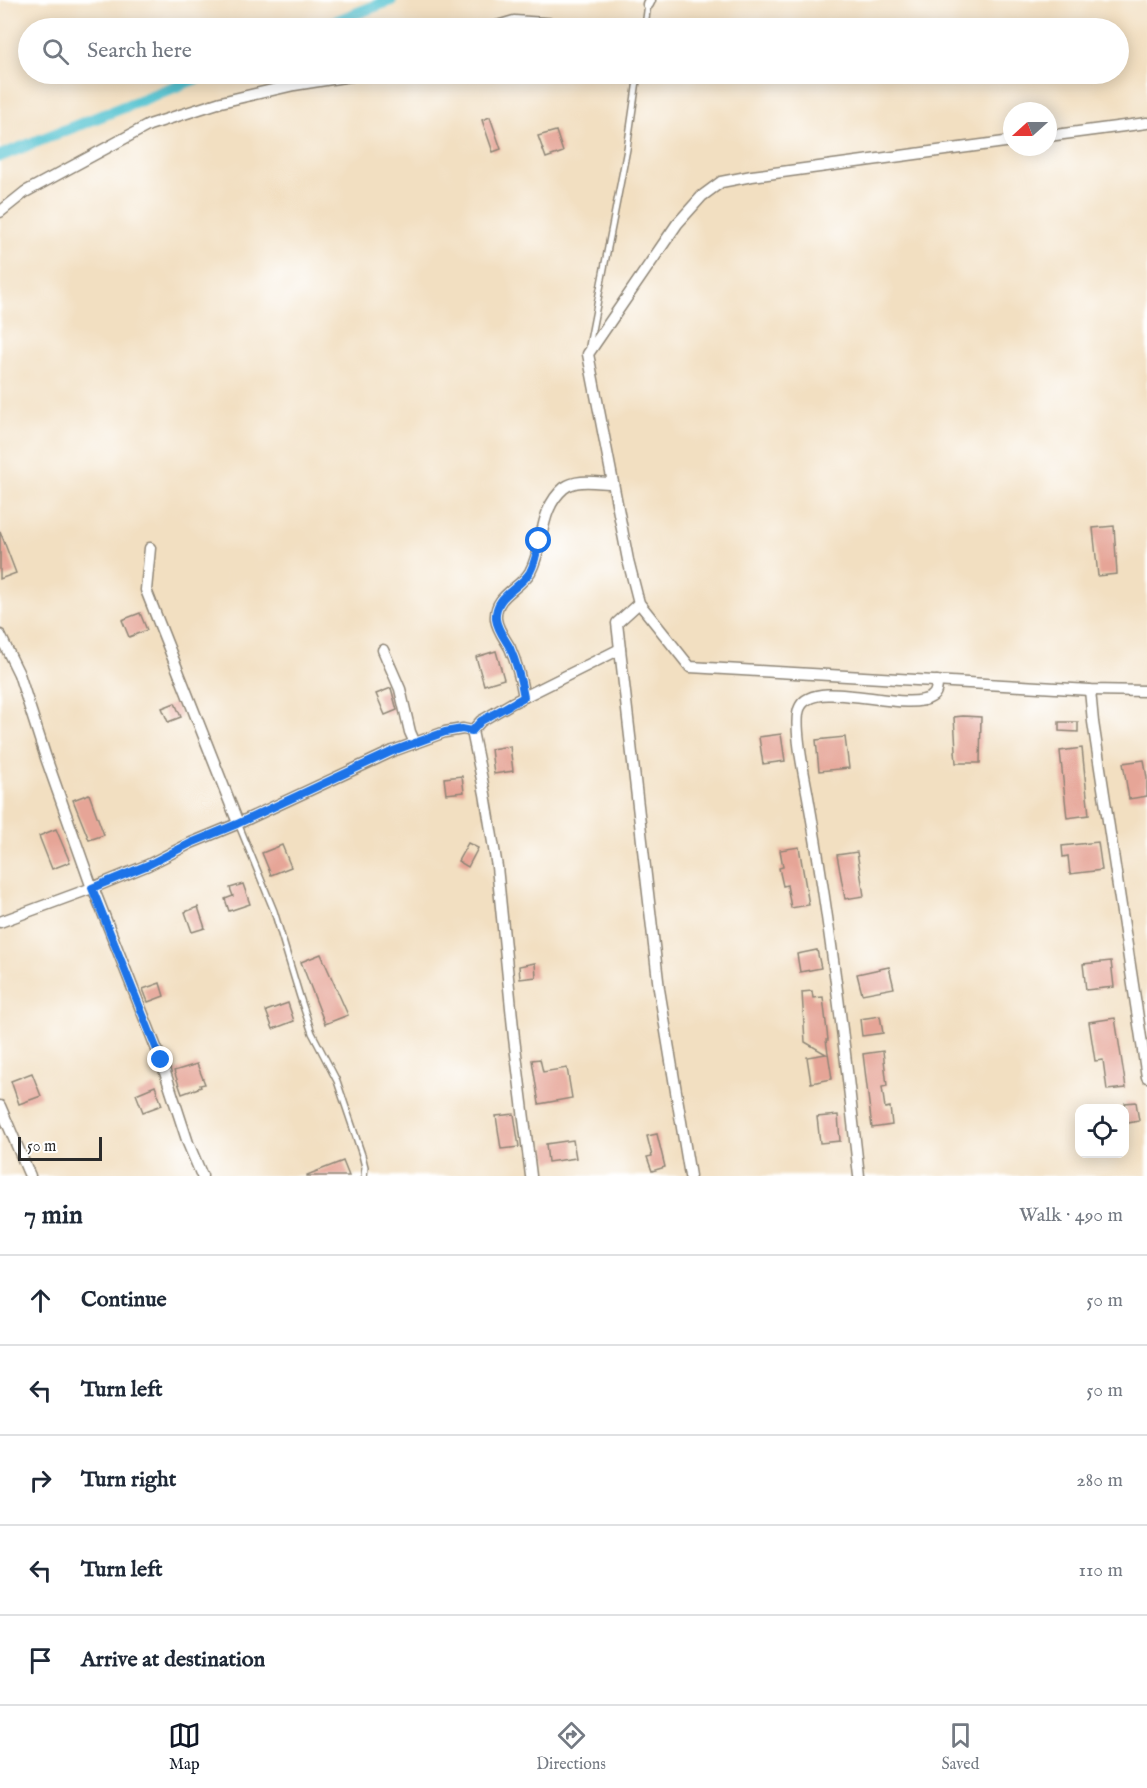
<!DOCTYPE html>
<html lang="en">
<head>
<meta charset="utf-8">
<style>
	body { margin:0; font-family:"IM FELL English",serif; background:#f6f6f7; color:#1f2937 }
	.controls { position:absolute; right:18px; bottom:18px; display:grid; overflow:hidden; border-radius:12px; box-shadow:0 3px 15px #0003 }
	.controls button { width:54px; height:54px; display:grid; place-items:center; padding:0; border:0; border-bottom:2px solid #e0e1e3; background:#fff; color:#1f2937; font:30px sans-serif }
	.compass { position:absolute; left:1003px; top:102px; width:54px; height:54px; border-radius:50%; background:#fff; box-shadow:0 3px 15px #0003; rotate:249deg }
	.scale { position:absolute; left:18px; bottom:15px; width:84px; box-sizing:border-box; padding-left:6px; border:3px solid #2b2b2b; border-top:0; font-size:16px; line-height:21px; white-space:nowrap; color:#2b2b2b; -webkit-text-stroke:4px #fff; paint-order:stroke }
	.stop { position:absolute; width:18px; height:18px; margin:-14px; border:4px solid #1a73e8; border-radius:50%; background:#fff }
	.stop.end { background:#1a73e8; border-color:#fff; box-shadow:0 2px 6px #0008 }
	.list { margin:0; padding:0; list-style:none }
	h2 { display:flex; justify-content:space-between; align-items:center; height:78px; margin:0; padding:0 24px; font-size:26px }
	h2 small { font-size:20px; font-weight:400; color:#747a83 }
	.list li { display:grid; grid-template-columns:39px 1fr auto; gap:18px; align-items:center; box-sizing:border-box; height:90px; padding:0 24px; border-top:2px solid #e0e1e3 }
	.list b { display:block; font-size:22px; white-space:nowrap }
	.list em { font-size:20px; font-style:normal; color:#747a83 }
	.icon { flex:none; width:33px; height:33px; fill:none; stroke:currentColor; stroke-width:2; stroke-linecap:round; stroke-linejoin:round }
	.map { position:relative; flex:none; width:1147px; height:1176px; overflow:hidden }
	.search { position:absolute; background:#fff; box-shadow:0 3px 15px #0003; left:18px; right:18px; top:18px; height:66px; display:flex; align-items:center; gap:15px; box-sizing:border-box; padding:0 21px; border-radius:33px; color:#747a83; font-size:22px }
	.sheet { height:528px; background:#fff }
	nav { display:flex; justify-content:space-around; align-items:center; box-sizing:border-box; height:84px; border-top:2px solid #e0e1e3; background:#fff; font-size:16px; color:#747a83 }
	nav a { display:grid; justify-items:center; gap:3px }
	nav .on { color:#111827 }
	.map>svg:first-child { display:block }
	.lines { fill:none; stroke-linecap:round; stroke-linejoin:round }
	.canal { stroke:#58c4d1; stroke-width:12 }
	.building { fill:#e6a597 }
	.lane-casing { stroke:#8e8576; stroke-width:8 }
	.street-casing { stroke:#8e8576; stroke-width:13 }
	.lane { stroke:#fff; stroke-width:5 }
	.street { stroke:#fff; stroke-width:10 }
	.route { stroke:#1a73e8; stroke-width:8 }
</style>
</head>
<body>
<div class="map">
<svg width="1147" height="1176" viewBox="0 0 1147 1176">
	<rect width="100%" height="100%" fill="#fff"/>
	<filter id="ink" filterUnits="userSpaceOnUse"><feTurbulence type="fractalNoise" baseFrequency=".0167" numOctaves="2"/><feDisplacementMap in="SourceGraphic" scale="12" xChannelSelector="R" yChannelSelector="G"/><feConvolveMatrix kernelMatrix="1 2 1 2 8 2 1 2 1" color-interpolation-filters="sRGB"/></filter>
	<filter id="wash" filterUnits="userSpaceOnUse"><feTurbulence type="fractalNoise" baseFrequency=".008" numOctaves="4" result="noise"/><feDisplacementMap in="SourceGraphic" scale="24" xChannelSelector="R" yChannelSelector="G"/><feGaussianBlur stdDeviation="1.35" result="paint"/><feColorMatrix in="noise" values="0 0 0 0 0 0 0 0 0 0 0 0 0 0 0 0 0 1.4 0 .05"/><feComposite in="paint" operator="in"/></filter>
	<g filter="url(#wash)">
		<rect width="100%" height="100%" fill="#f2dfc1"/>
		<g class="lines">
			<!-- canal -->
			<g class="canal">
				<path d="M319,28L391,0"/>
				<path d="M0,156L207,74"/>
			</g>
		</g>
		<g id="blocks">
			<!-- building -->
			<g class="building">
				<path d="M490,117L501,149L493,152L482,120Z"/>
				<path d="M556,131L563,152L546,158L538,136Z"/>
				<path d="M1114,526L1117,574L1098,576L1093,528Z"/>
				<path d="M0,531L16,573L0,579Z"/>
				<path d="M140,613L147,630L129,637L122,620Z"/>
				<path d="M496,651L504,679L484,685L476,657Z"/>
				<path d="M391,688L397,710L385,715L376,694Z"/>
				<path d="M175,703L181,717L168,722L162,708Z"/>
				<path d="M963,716L981,717L980,763H956L955,751L956,750L954,717Z"/>
				<path d="M1059,722H1078V732L1059,731Z"/>
				<path d="M781,734L785,761L763,764L759,737Z"/>
				<path d="M845,737L849,768L819,771L816,740Z"/>
				<path d="M510,746L513,771L494,774L491,749Z"/>
				<path d="M1082,748L1089,815L1067,818L1060,751Z"/>
				<path d="M1144,760L1147,778V796L1129,799L1123,763Z"/>
				<path d="M462,776L464,792L446,794L444,778Z"/>
				<path d="M89,794L104,835L89,840L73,800Z"/>
				<path d="M56,829L70,862L52,869L39,836Z"/>
				<path d="M1098,842L1102,870L1070,874L1068,856L1063,857L1062,846Z"/>
				<path d="M468,843L478,848L468,867L458,861Z"/>
				<path d="M282,845L291,867L271,875L262,853Z"/>
				<path d="M799,847L809,905L791,908L787,885L783,886L779,868L783,867L780,850Z"/>
				<path d="M857,852L864,896L845,899L837,855Z"/>
				<path d="M243,884L250,904L229,911L225,899L233,896L230,888Z"/>
				<path d="M198,907L205,928L192,932L185,912Z"/>
				<path d="M817,950L821,968L800,972L797,954Z"/>
				<path d="M321,954L348,1015L325,1024L301,962Z"/>
				<path d="M1111,961L1114,987L1086,990L1083,964Z"/>
				<path d="M535,963L536,977L520,979L519,966Z"/>
				<path d="M889,967L894,988L862,994L857,974Z"/>
				<path d="M160,983L164,996L148,1002L143,989Z"/>
				<path d="M812,991L813,998L823,997L828,1040H826L832,1079L811,1083L807,1057L826,1054L805,1042L802,992Z"/>
				<path d="M288,1003L294,1021L273,1029L266,1011Z"/>
				<path d="M880,1016L883,1033L862,1036L860,1019Z"/>
				<path d="M1115,1018L1126,1088L1107,1090L1103,1060L1095,1061L1089,1022Z"/>
				<path d="M883,1051L887,1086L882,1087L885,1108L890,1107L892,1125L872,1128L863,1054Z"/>
				<path d="M540,1059L543,1072L567,1068L572,1098L539,1104L532,1060Z"/>
				<path d="M197,1064L205,1084L200,1085L201,1087L182,1094L174,1071Z"/>
				<path d="M32,1073L41,1096L19,1104L11,1081Z"/>
				<path d="M155,1086L162,1105L143,1112L136,1094Z"/>
				<path d="M1136,1102L1139,1121L1128,1123L1125,1103Z"/>
				<path d="M514,1114L519,1147L501,1149L496,1116Z"/>
				<path d="M838,1115L840,1141L820,1143L817,1117Z"/>
				<path d="M657,1134L665,1167L652,1171L647,1157L652,1156L647,1136Z"/>
				<path d="M573,1140L576,1158L548,1162L546,1144Z"/>
				<path d="M343,1161L349,1176H307V1175Z"/>
			</g>
		</g>
	</g>
	<g filter="url(#ink)">
		<use href="#blocks" fill-opacity="0" stroke="#8e8576" stroke-width="1.5"/>
		<g class="lines">
			<defs>
				<g id="lane">
					<path d="M645,26L648,4"/>
					<path d="M589,346L627,149L638,74"/>
					<path d="M238,823L274,911L300,997L312,1033L337,1081L362,1155L365,1167L364,1176"/>
				</g>
				<g id="street">
					<path d="M648,4L650,0"/>
					<path d="M490,28L514,21L621,28"/>
					<path d="M630,28L645,25"/>
					<path d="M1048,136L1147,123"/>
					<path d="M1012,141L752,176L721,182L702,196L677,224L588,354L628,560L639,603L690,667L1090,690L1147,691"/>
					<path d="M0,212L25,192L149,125L221,102L294,85L363,74"/>
					<path d="M150,548L146,590L238,823"/>
					<path d="M639,603L617,623L659,989L690,1176"/>
					<path d="M0,635L19,674L46,758L92,888"/>
					<path d="M383,650L400,689L410,732L415,743"/>
					<path d="M1090,690L1093,722L1147,1077"/>
					<path d="M524,697C521,680 517,664 510,648C505,639 497,629 496,619C494,595 520,589 530,572C545,545 538,510 564,488C577,478 598,483 613,483"/>
					<path d="M472,731L485,794L497,867L514,1038L531,1176"/>
					<path d="M92,885L161,1060L188,1143L202,1176"/>
					<path d="M0,922L92,888L148,865L191,843L237,824L393,751L445,732L463,729L472,731L481,721L512,703L620,649"/>
					<path d="M0,1106L30,1176"/>
					<path d="M859,1176C845,1049 830,923 808,797C805,779 792,722 800,707C815,676 905,714 931,697C937,694 937,687 937,681"/>
				</g>
			</defs>
			<!-- lane casing -->
			<use href="#lane" class="lane-casing"/>
			<!-- street casing -->
			<use href="#street" class="street-casing"/>
			<!-- lane -->
			<use href="#lane" class="lane"/>
			<!-- street -->
			<use href="#street" class="street"/>
		</g>
	</g>
	<g class="lines" filter="url(#ink)">
		<!-- route -->
		<path class="route" d="M161,1060L92,888L148,865L191,843L237,824L393,751L445,732L462,729L472,731L481,721L524,697C521,680 517,664 510,648C505,639 497,629 496,619C494,595 520,589 530,572C535,563 537,552 539,541"/>
	</g>
</svg>
<div class="controls">
<button><svg class="icon" aria-label="locate" viewBox="0 0 24 24"><circle cx="12" cy="12" r="6"/><path d="M12 2v4M12 18v4M2 12h4M18 12h4"/></svg></button>
</div>
<svg class="compass" viewBox="-18 -18 36 36"><path d="M0-13l5 13h-10z" fill="#e53935"/><path d="M0 13l5-13h-10z" fill="#747a83"/></svg>
<div class="scale">50 m</div>
<div class="stop" style="left:539px;top:541px"></div>
<div class="stop end" style="left:161px;top:1060px"></div>
<div class="search"><svg class="icon" aria-label="search" viewBox="0 0 24 24"><circle cx="10" cy="10" r="6"/><path d="M15 15l6 6"/></svg>Search here</div>
</div>
<section class="sheet">
<h2>7 min<small>Walk · 490 m</small></h2>
<ul class="list">
<li><svg class="icon" aria-label="ahead" viewBox="0 0 24 24"><path d="M12 20V5M6 11l6-6 6 6"/></svg><div><b>Continue</b></div><em>50 m</em></li>
<li><svg class="icon" aria-label="left" viewBox="0 0 24 24"><path d="M17 20v-9H6M10 6l-5 5 5 5"/></svg><div><b>Turn left</b></div><em>50 m</em></li>
<li><svg class="icon" aria-label="right" viewBox="0 0 24 24"><path d="M7 20v-9h11M14 6l5 5-5 5"/></svg><div><b>Turn right</b></div><em>280 m</em></li>
<li><svg class="icon" aria-label="left" viewBox="0 0 24 24"><path d="M17 20v-9H6M10 6l-5 5 5 5"/></svg><div><b>Turn left</b></div><em>110 m</em></li>
<li><svg class="icon" aria-label="arrive" viewBox="0 0 24 24"><path d="M6 21V4h12l-3 4 3 4H6"/></svg><div><b>Arrive at destination</b></div></li>
</ul>
</section>
<nav>
<a class="on"><svg class="icon" aria-label="map" viewBox="0 0 24 24"><path d="M3 6l6-2 6 2 6-2v14l-6 2-6-2-6 2zM9 4v14M15 6v14"/></svg>Map</a>
<a><svg class="icon" aria-label="directions" viewBox="0 0 24 24"><path d="M12 3l9 9-9 9-9-9zM9 14v-3h6M13 9l2 2-2 2"/></svg>Directions</a>
<a><svg class="icon" aria-label="saved" viewBox="0 0 24 24"><path d="M7 4h10v16l-5-4-5 4z"/></svg>Saved</a>
</nav>
</body>
</html>
